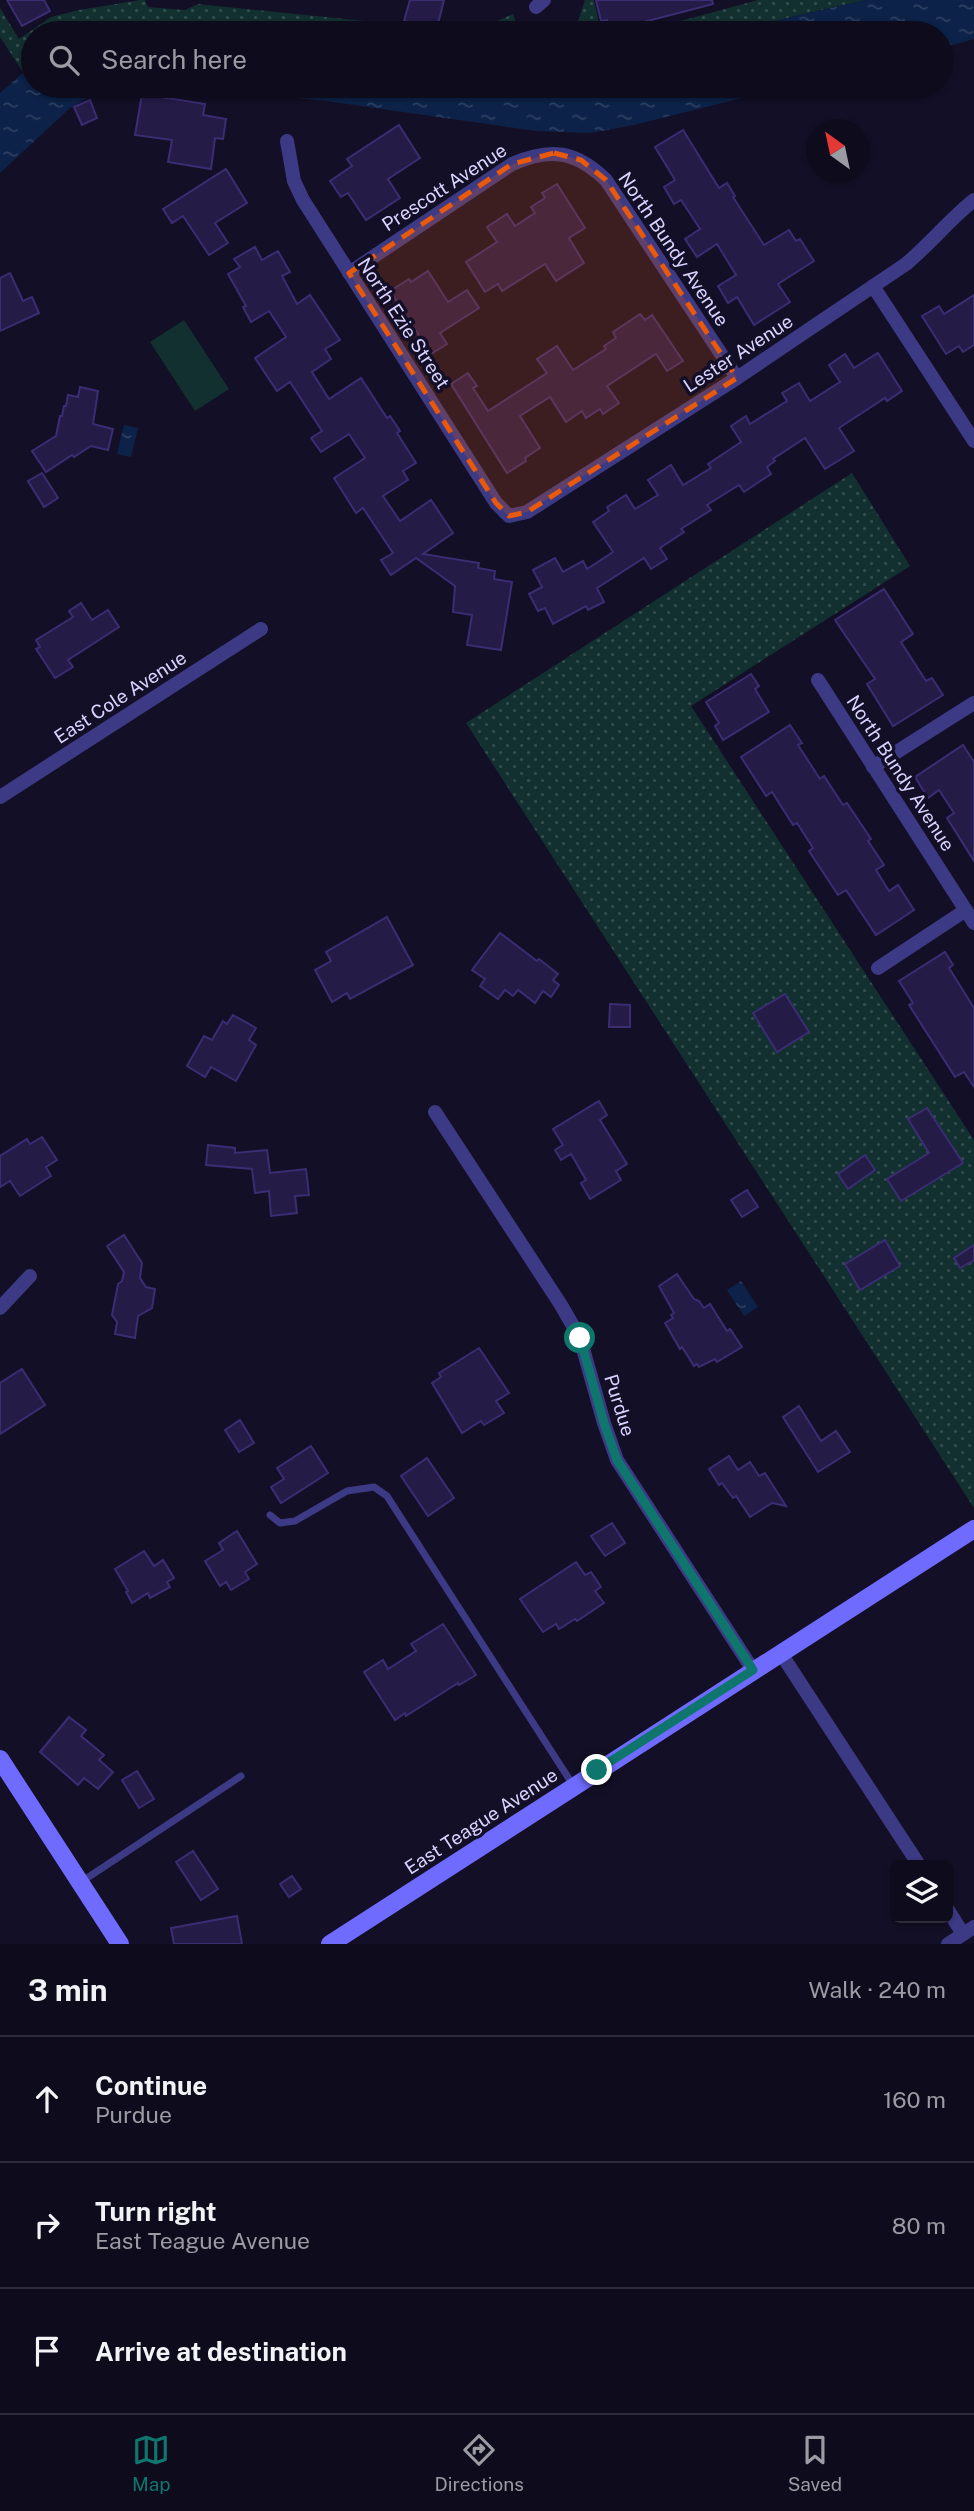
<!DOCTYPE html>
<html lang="en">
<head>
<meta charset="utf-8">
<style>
	body { margin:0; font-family:"Public Sans",sans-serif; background:#1c1929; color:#f1f3f6 }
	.controls { position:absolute; right:21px; bottom:21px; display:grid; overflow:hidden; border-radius:10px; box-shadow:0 2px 5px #0004 }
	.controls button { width:63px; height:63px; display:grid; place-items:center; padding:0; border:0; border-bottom:2px solid #2e2b3b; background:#0e0b1c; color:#f1f3f6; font:35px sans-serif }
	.compass { position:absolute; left:806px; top:119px; width:63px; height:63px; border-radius:50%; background:#0e0b1c; box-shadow:0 2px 5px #0004; rotate:327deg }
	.stop { position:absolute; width:21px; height:21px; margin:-16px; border:5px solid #0f766e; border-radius:50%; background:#fff }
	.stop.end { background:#0f766e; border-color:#fff; box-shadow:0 2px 7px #0008 }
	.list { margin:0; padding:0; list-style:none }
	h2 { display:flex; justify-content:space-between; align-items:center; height:91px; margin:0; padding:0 28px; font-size:30px }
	h2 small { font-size:23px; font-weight:400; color:#9b9ba3 }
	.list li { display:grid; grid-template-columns:46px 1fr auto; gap:21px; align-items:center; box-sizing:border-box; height:126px; padding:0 28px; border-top:2px solid #2e2b3b }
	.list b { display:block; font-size:26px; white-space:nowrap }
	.list p { margin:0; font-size:23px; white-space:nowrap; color:#9b9ba3 }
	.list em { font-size:23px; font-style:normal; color:#9b9ba3 }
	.icon { flex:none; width:38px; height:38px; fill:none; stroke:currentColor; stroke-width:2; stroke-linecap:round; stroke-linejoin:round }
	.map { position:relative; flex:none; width:974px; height:1944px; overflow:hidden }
	.search { position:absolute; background:#0e0b1c; box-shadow:0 2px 5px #0004; left:21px; right:21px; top:21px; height:77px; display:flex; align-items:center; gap:18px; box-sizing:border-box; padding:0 24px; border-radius:38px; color:#9b9ba3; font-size:26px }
	.sheet { height:469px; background:#0e0b1c }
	nav { display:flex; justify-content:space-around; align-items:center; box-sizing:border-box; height:98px; border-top:2px solid #2e2b3b; background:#0e0b1c; font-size:19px; color:#9b9ba3 }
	nav a { display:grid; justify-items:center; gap:4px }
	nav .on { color:#0f766e }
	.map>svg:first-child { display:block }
	.green { fill:url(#green-dots) }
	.pitch { fill:#12302f }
	.water { fill:url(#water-ripples) }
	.building { fill:#241b47; stroke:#3b2d73; stroke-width:2 }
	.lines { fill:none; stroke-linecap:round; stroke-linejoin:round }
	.lane { stroke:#3d3a85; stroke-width:7 }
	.street { stroke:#3d3a85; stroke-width:14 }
	.secondary { stroke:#6f6bff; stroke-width:18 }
	.route { stroke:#0f766e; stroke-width:9 }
	.marked { fill:#e8590c; fill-opacity:0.2; stroke:#e8590c; stroke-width:5; stroke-dasharray:14 9; stroke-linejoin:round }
	.labels { text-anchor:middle; stroke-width:7; stroke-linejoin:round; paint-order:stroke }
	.street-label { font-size:19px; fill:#d9d4ff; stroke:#130f26 }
</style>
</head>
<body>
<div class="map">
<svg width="974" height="1944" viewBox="0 0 974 1944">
	<defs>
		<pattern id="green-dots" width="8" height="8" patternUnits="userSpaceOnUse" patternTransform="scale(1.75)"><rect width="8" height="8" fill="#12302f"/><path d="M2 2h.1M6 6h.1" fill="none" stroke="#344d4e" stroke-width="1.8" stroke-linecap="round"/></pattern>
		<pattern id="water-ripples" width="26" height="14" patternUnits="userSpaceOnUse" patternTransform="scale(1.75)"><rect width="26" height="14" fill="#0c2248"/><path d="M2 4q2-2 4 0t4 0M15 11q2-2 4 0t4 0" fill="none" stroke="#2f4163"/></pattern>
	</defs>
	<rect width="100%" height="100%" fill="#130f26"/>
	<!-- green -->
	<g class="green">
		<path d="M140,0H145L148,7L185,10L198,4L473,32L513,14L516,23L525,33H335L209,21L137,23L88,33H33V64L23,72L0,37V8L19,39L51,17L79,10Z"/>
		<path d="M585,0H594L601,33H567L578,21Z"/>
		<path d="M758,0H866L791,17L735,33H636Z"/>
		<path d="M852,473L910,566L691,706L974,1140V1508L466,723Z"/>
	</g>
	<!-- pitch -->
	<path class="pitch" d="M184,320L229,389L195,411L150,342Z"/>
	<!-- water -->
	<g class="water">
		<path d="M866,0H974V39L941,48V33H735L791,17Z"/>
		<path d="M209,21L335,33H88L137,23Z"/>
		<path d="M33,64V86H790L634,125L591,133L536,131L326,101L200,88L152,86L120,88L91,96L70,108L0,173V93Z"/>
		<path d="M124,425L138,428L131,457L117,454Z"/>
		<path d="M741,1281L758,1307L744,1316L727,1290Z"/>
	</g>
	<!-- building -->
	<g class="building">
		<path d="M7,0H44L50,11L22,26Z"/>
		<path d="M410,0H444L437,28L404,21Z"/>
		<path d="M596,0H712L713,4L609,31L607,20L601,21Z"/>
		<path d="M142,94L205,104L203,115L226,119L223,139L215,138L211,169L168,162L172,140L135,135Z"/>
		<path d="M90,100L97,118L82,125L74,107Z"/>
		<path d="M399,125L420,158L388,179L400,198L366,220L348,193L341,197L330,181L352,166L347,159Z"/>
		<path d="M683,130L719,188L727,183L735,196L733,197L764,245L789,230L796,241L800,239L814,261L778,284L790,302L754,325L737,297L728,303L718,286L736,275L717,244L697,257L685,239L700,229L681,200L674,204L664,187L675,180L655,147Z"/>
		<path d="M226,169L247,203L215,223L228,243L209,255L183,216L172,223L163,209Z"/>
		<path d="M557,184L585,228L569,238L584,263L556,281L545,264L502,291L498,284L485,292L466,262L497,242L487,227L507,214L515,226L535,213L531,207L545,198L542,193Z"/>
		<path d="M255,247L262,260L278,251L290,272L282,276L297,304L310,295L340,340L325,349L331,359L312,372L329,399L361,378L387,418L390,416L400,431L397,433L416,463L403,471L408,480L383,496L400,521L431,500L453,533L423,554L479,563L478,568L495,571L494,579L512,582L501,650L467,645L472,615L453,612L455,586L416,558L391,575L381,560L393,553L363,508L356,513L334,478L365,458L349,434L321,452L311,438L322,431L290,382L277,391L255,358L286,337L269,311L251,322L243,307L246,306L228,274L240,267L234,259Z"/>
		<path d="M428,271L448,302L467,290L479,308L440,333L447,344L431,354L390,291L409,279L411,282Z"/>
		<path d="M10,273L23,301L32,297L39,313L0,331V278Z"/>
		<path d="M974,295V345L963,352L959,346L946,354L922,316L939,306L944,314Z"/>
		<path d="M640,314L645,320L652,315L683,361L667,371L656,354L607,386L619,403L603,414L600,409L586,418L582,411L566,422L550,397L520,416L540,448L525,458L526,461L507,473L451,384L468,373L477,386L473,388L488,411L547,373L537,359L557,346L573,370L606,349L604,346L616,338L613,332Z"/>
		<path d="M878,353L902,391L887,401L885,398L839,428L854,451L825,469L805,438L773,459L775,461L767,467L771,474L744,492L739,485L707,505L711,510L681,529L684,532L660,548L667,559L651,569L644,558L597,588L604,602L588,610L586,606L553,624L545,608L538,611L529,594L542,587L533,570L555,558L563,572L583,561L587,569L613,552L593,522L609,511L607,507L626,495L635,509L658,495L648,480L671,465L683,485L711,468L708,464L741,442L731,426L746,416L750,424L787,401L782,393L799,383L810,401L840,382L829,365L845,354L854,368Z"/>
		<path d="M80,387L98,391L93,424L113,429L108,450L91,446L74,457L72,455L46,472L32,451L56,436L60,416H62L64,406H66L68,395L78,397Z"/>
		<path d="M42,473L58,498L44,507L28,481Z"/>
		<path d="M884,589L913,634L901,642L926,681L932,678L943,695L893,726L867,684L875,679L835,620Z"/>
		<path d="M81,603L92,620L108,610L119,627L68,660L73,667L55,678L36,649L40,647L36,640L73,617L69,611Z"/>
		<path d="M751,674L759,686L755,689L769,712L723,740L715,726L719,723L706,702Z"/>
		<path d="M790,725L802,743L798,745L820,779L824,776L843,805L847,803L871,839L868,841L884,865L876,870L889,891L898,885L914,910L876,935L846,890L838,895L809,851L813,848L797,823L793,825L772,792L766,796L741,757Z"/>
		<path d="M963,745L974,762V861L947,818L954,813L939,790L928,798L915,777Z"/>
		<path d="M387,917L413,965L350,999L347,993L332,1002L315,970L331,961L326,952Z"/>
		<path d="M500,933L537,961L539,959L558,974L553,980L559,985L551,997L543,991L535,1003L518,990L513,996L505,990L498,999L480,986L485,979L472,970Z"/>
		<path d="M945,952L953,965L949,968L974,1008V1087L964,1072L955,1077L909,1005L913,1003L899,981Z"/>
		<path d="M785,994L809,1032L777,1052L753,1013Z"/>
		<path d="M610,1004L630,1005V1027H609Z"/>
		<path d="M233,1015L256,1028L249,1040L256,1045L236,1081L211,1067L205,1077L187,1066L204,1036L212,1040L223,1021L227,1024Z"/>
		<path d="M599,1101L607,1115L600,1120L627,1164L616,1171L621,1180L590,1199L581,1183L586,1180L571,1154L561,1160L555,1150L563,1145L553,1129Z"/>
		<path d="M927,1108L963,1163L901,1201L887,1179L929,1153L908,1119Z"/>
		<path d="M42,1137L57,1160L46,1167L51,1176L20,1196L10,1181L0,1187V1156L27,1139L30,1144Z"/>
		<path d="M208,1145L235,1148V1153L267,1150L270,1173L306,1169L309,1195L295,1196L297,1213L271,1216L269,1191L255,1193L252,1169L206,1165Z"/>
		<path d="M865,1155L875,1170L848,1189L838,1174Z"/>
		<path d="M747,1190L758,1207L742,1217L731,1200Z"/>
		<path d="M124,1235L142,1263L140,1278L146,1287L155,1289L152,1308L138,1316L135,1338L115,1334L117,1322L112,1315L118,1284L122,1281L124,1272L107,1246Z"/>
		<path d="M885,1240L900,1266L860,1290L845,1264Z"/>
		<path d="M974,1245V1260L960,1268L954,1258Z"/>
		<path d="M677,1274L694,1299L699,1301L704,1308L710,1304L727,1331L730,1329L742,1347L717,1362L715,1359L699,1367L697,1364L694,1366L682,1347L680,1349L665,1323L673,1318L671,1315L674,1313L659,1286Z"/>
		<path d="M479,1348L509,1393L496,1401L504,1413L484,1425L481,1421L462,1433L432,1383L441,1377L439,1373Z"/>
		<path d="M22,1369L45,1405L0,1434V1383Z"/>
		<path d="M799,1406L821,1441L836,1431L850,1452L818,1472L783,1417Z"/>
		<path d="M240,1420L254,1443L239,1452L225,1430Z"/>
		<path d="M311,1446L328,1473L281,1503L271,1487L284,1479L277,1468Z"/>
		<path d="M729,1456L738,1470L750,1462L759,1476L765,1473L786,1506L772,1503L750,1517L736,1496L733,1498L722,1483L719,1485L709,1469Z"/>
		<path d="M427,1458L454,1498L428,1516L401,1476Z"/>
		<path d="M612,1523L625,1543L605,1556L591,1536Z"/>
		<path d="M237,1531L257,1564L245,1572L249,1579L231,1590L226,1582L220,1586L205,1561L223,1550L219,1543Z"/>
		<path d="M144,1551L154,1566L163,1560L174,1578L167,1582L170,1587L150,1598L148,1593L132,1603L126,1592L128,1591L115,1569Z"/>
		<path d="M576,1562L585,1575L591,1572L601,1587L595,1591L604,1603L577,1621L575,1619L559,1629L556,1624L543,1632L520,1599Z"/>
		<path d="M443,1624L476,1675L459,1685L458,1683L406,1716L405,1713L395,1720L364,1672L383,1660L388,1669L416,1651L411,1644Z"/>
		<path d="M69,1717L86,1730L81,1736L104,1755L99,1760L113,1772L98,1789L84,1778L78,1785L40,1752Z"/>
		<path d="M137,1771L154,1799L139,1808L122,1780Z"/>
		<path d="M193,1851L218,1889L201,1900L176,1862Z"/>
		<path d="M292,1876L301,1889L289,1897L280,1884Z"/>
		<path d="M237,1916L242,1944H174L171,1928Z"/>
	</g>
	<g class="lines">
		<!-- lane -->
		<g class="lane">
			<path d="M270,1515L280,1523L295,1521L347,1491L374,1487L387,1496L573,1785"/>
			<path d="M81,1882L241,1776"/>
		</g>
		<!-- street -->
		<g class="street">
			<path d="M536,7L544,0"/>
			<path d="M287,141L294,181L303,200L496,503L509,516L527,512L737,378L906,264C930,244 949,220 974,200"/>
			<path d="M349,273L512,164C551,147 576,151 606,180L737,378"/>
			<path d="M873,286L974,441"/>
			<path d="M818,680L974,923"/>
			<path d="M873,767L974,703"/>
			<path d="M0,797L261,629"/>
			<path d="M878,968L966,910"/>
			<path d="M435,1112L561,1305L580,1338L604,1423L617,1460L753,1670"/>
			<path d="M0,1308L30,1276"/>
			<path d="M780,1652L919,1865"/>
			<path d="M948,1910L963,1934"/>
			<path d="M948,1944L974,1927"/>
		</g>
		<!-- secondary -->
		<g class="secondary">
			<path d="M0,1759L120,1944"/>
			<path d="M330,1944L974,1529"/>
		</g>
	</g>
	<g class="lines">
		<!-- route -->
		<path class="route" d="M580,1338L604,1423L617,1460L753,1670L597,1770"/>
	</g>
	<!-- marked area -->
	<path class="marked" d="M554,153L581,160L606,180L737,378L527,512L509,516L496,503L349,273L512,164Z"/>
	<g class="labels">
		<!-- street labels -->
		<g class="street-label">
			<text transform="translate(444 187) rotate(-33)" y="7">Prescott Avenue</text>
			<text transform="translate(674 249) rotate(56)" y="7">North Bundy Avenue</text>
			<text transform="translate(404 323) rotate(57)" y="7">North Ezie Street</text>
			<text transform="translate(738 353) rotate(-33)" y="7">Lester Avenue</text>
			<text transform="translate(120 697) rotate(-33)" y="7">East Cole Avenue</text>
			<text transform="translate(901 773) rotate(57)" y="7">North Bundy Avenue</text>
			<text transform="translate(620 1405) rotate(73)" y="7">Purdue</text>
			<text transform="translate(481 1821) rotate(-33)" y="7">East Teague Avenue</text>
		</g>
	</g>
</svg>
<div class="controls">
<button><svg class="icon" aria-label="layers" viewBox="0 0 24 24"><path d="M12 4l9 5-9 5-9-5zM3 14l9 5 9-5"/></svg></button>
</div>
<svg class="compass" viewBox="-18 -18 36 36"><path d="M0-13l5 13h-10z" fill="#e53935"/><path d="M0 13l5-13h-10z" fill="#9b9ba3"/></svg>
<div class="stop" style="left:580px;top:1338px"></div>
<div class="stop end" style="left:597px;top:1770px"></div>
<div class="search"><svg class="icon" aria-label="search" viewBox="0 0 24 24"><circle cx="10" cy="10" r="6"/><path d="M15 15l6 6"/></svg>Search here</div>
</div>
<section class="sheet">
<h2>3 min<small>Walk · 240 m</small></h2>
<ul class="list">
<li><svg class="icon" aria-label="ahead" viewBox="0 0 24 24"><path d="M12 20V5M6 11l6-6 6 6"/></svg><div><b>Continue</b><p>Purdue</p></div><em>160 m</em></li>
<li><svg class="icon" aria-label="right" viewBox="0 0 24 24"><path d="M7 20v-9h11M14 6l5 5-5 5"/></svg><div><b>Turn right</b><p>East Teague Avenue</p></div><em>80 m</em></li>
<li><svg class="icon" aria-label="arrive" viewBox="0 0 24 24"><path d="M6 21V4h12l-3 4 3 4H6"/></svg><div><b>Arrive at destination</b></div></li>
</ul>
</section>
<nav>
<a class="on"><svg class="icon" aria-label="map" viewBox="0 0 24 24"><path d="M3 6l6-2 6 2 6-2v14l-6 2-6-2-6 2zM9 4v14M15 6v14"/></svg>Map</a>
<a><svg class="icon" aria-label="directions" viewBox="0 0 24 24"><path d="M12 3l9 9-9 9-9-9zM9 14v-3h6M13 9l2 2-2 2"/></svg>Directions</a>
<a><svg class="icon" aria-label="saved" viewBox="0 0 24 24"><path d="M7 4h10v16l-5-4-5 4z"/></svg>Saved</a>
</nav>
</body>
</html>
